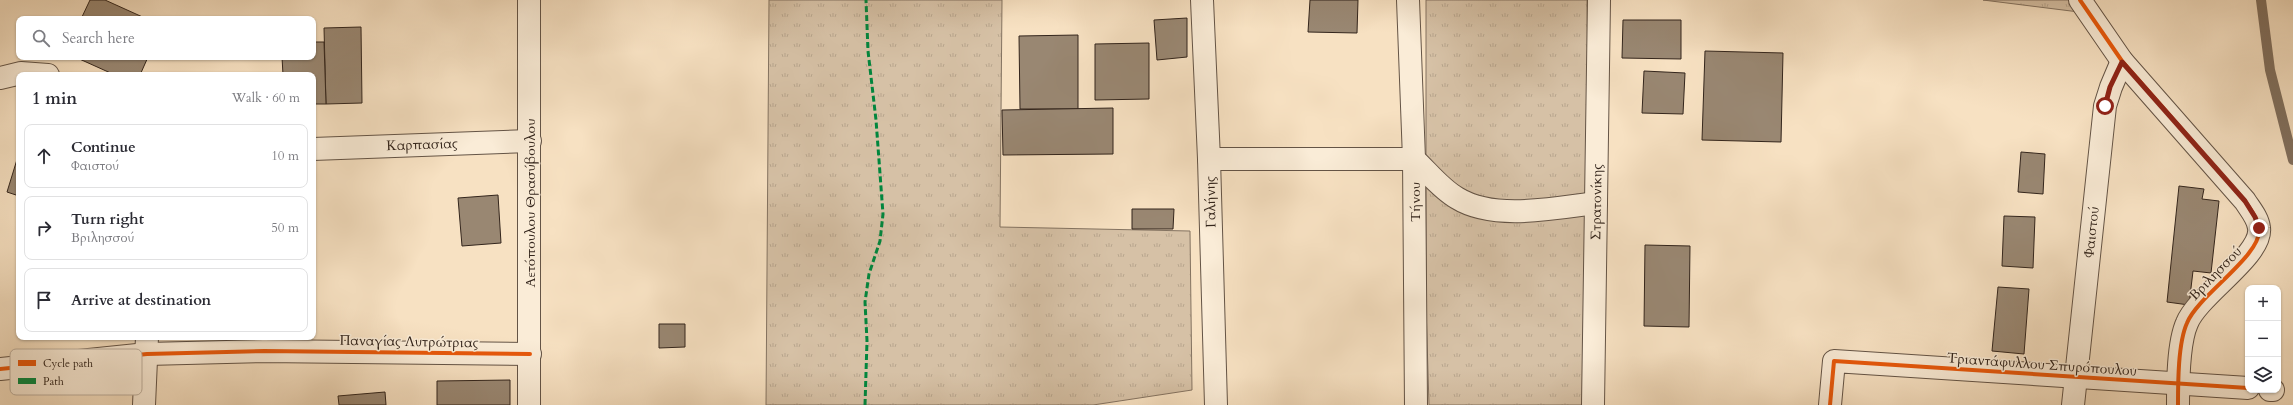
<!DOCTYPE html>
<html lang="en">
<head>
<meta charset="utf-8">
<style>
	body { margin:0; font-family:Cardo,serif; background:#f7f7f7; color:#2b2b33 }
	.controls { position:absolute; right:12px; bottom:12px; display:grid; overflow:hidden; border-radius:8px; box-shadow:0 1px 3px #0004 }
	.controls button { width:36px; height:36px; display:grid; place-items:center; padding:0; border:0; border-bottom:1px solid #e1e1e2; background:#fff; color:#2b2b33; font:20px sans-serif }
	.stop { position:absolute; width:12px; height:12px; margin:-9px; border:3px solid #8f2418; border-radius:50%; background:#fff }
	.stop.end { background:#8f2418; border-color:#fff; box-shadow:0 1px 4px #0008 }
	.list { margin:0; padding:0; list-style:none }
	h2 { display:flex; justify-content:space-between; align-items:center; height:52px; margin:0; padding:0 16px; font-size:17px }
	h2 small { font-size:13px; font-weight:400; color:#7c7c81 }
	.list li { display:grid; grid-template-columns:26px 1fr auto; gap:12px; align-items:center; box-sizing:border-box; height:64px; margin:0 8px 8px; padding:0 8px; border:1px solid #e1e1e2; border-radius:8px }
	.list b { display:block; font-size:15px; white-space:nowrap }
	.list p { margin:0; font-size:13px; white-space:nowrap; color:#7c7c81 }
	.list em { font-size:13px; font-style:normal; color:#7c7c81 }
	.icon { flex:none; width:22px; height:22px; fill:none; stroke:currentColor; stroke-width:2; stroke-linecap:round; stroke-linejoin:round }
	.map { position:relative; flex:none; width:2293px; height:405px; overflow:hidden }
	.search { position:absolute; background:#fff; box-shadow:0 1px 3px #0004; left:16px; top:16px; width:300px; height:44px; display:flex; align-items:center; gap:10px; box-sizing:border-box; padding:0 14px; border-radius:8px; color:#7c7c81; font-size:15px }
	.panel { position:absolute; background:#fff; box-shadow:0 1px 3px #0004; left:16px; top:72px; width:300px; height:268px; border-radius:8px }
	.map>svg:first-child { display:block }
	.grass { fill:url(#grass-tufts); stroke:#847361 }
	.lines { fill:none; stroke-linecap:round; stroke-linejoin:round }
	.stream { stroke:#806f5e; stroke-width:10 }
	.building { fill:#998772; stroke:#33251c }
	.minor-casing { stroke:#645446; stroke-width:24 }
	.minor { stroke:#faecd7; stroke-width:22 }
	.quiet { stroke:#00873e; stroke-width:3; stroke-dasharray:6 3; stroke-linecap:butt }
	.cycleway-casing { stroke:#faecd7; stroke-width:6 }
	.cycleway { stroke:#e8590c; stroke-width:4 }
	.route { stroke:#8f2418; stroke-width:5 }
	.labels { text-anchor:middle; stroke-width:3; stroke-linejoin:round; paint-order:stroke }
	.street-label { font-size:14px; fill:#33251c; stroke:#faecd7 }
	.key { fill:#faecd7; stroke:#beb09f; stroke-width:1 }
	.key-label { font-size:11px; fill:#33251c }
</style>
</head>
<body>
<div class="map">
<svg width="2293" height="405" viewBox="0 0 2293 405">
	<defs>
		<pattern id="grass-tufts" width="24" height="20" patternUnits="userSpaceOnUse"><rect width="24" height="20" fill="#d6c1a6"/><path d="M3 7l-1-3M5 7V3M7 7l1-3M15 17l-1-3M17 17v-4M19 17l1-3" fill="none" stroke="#b8a68e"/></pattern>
	</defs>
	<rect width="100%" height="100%" fill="#f7e1c2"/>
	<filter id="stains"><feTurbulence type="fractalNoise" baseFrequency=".005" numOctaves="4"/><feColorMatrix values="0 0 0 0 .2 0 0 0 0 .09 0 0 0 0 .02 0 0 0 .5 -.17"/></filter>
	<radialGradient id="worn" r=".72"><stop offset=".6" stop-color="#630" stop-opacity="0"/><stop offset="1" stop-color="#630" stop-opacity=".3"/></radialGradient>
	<!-- grass -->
	<g class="grass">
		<path d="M769,0H1002L1000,227L1190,231L1192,390L1093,405H766Z"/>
		<path d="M1426,0H1587L1588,114L1584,405H1429L1426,306Z"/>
		<path d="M1983,0H2071L2079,12Z"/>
	</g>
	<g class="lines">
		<!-- stream -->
		<path class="stream" d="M2261,0L2270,70L2293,160"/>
	</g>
	<!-- building -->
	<g class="building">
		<path d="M90,0H105L147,19H81Z"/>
		<path d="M1310,0H1358L1357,33L1308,32Z"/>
		<path d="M1187,18V57L1157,60L1154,20Z"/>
		<path d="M1623,20H1681V59L1622,58Z"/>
		<path d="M361,27L362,103L326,104L324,28Z"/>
		<path d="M1078,35V109H1020L1019,36Z"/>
		<path d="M313,42H324L326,104H313V75H283L282,57H313Z"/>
		<path d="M1149,43V99L1095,100V44Z"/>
		<path d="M1705,51L1783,53L1781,142L1702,140Z"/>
		<path d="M75,57H148L140,75H115Z"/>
		<path d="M1644,71L1685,73L1683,114L1642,113Z"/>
		<path d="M1113,108V154L1003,155L1002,110Z"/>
		<path d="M2021,152L2045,154L2043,194L2018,192Z"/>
		<path d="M19,153V196L7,192Z"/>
		<path d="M2179,186L2204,189L2202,199L2219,201L2211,273L2193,271L2189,305L2167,302Z"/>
		<path d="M498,195L501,243L462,246L458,198Z"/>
		<path d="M1132,209H1174L1173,229H1132Z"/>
		<path d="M2004,216L2035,217L2033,268L2002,266Z"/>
		<path d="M1645,245L1690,246L1689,327L1644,326Z"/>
		<path d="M1998,287L2029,289L2024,354L1992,351Z"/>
		<path d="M659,324H685V347L659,348Z"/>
		<path d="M510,380V405H437V381Z"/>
		<path d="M385,392L386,405H339L338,396Z"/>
	</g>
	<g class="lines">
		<defs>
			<g id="minor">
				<path d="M1202,0L1209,159L1216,405"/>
				<path d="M1408,0L1414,159L1416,405"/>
				<path d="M2080,0L2122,61L2245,201C2250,209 2258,218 2259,228C2263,255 2198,295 2187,323C2178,343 2178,383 2178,405"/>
				<path d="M0,78L21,73L48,75"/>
				<path d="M313,149L530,141"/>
				<path d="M1209,159H1414C1428,172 1441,189 1457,198C1494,221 1555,208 1596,203"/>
				<path d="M0,369L147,354L264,351L530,354"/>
				<path d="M2270,390H2273"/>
				<path d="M144,405L147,337"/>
				<path d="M529,405V0"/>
				<path d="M1593,405L1599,0"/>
				<path d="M1830,405L1834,361L2248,388"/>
				<path d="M2073,405L2105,106L2111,87L2122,61"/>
			</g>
		</defs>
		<!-- minor casing -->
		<use href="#minor" class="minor-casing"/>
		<!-- minor -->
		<use href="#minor" class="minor"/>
		<!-- quiet -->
		<path class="quiet" d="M865,405L867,341L865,302L869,274L880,241L883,214L876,120L868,51L866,0"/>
		<defs>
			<g id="cycleway">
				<path d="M2080,0L2122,61L2245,201C2250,209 2258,218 2259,228C2263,255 2198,295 2187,323C2178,343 2178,383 2178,405"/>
				<path d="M0,369L147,354L264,351L530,354"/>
				<path d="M1830,405L1834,361L2248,388"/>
			</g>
		</defs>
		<!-- cycleway casing -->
		<use href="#cycleway" class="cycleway-casing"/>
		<!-- cycleway -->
		<use href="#cycleway" class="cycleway"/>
	</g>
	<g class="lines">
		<!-- route -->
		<path class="route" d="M2105,106L2110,87L2122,62L2245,201L2255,217L2259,228"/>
	</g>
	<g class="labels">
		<!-- street labels -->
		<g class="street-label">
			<text transform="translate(422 144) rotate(-2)" y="5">Καρπασίας</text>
			<text transform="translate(1210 202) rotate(-91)" y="5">Γαλήνης</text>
			<text transform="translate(1415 202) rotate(-90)" y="5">Τήνου</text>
			<text transform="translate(1596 202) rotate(-89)" y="5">Στρατονίκης</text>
			<text transform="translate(530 203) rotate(-90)" y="5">Αετόπουλου Θρασύβουλου</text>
			<text transform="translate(2091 232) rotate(-84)" y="5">Φαιστού</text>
			<text transform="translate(2215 273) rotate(-46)" y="5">Βριλησσού</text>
			<text transform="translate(409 341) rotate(1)" y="5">Παναγίας Λυτρώτριας</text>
			<text transform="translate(2042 364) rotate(4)" y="5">Τριαντάφυλλου Σπυρόπουλου</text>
		</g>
	</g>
	<!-- legend -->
	<rect x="10" y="349" width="132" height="46" rx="6" class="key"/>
	<rect x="18" y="360" width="18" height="6" fill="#e8590c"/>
	<rect x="18" y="378" width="18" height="6" fill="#00873e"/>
	<g class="key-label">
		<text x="43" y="367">Cycle path</text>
		<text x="43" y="385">Path</text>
	</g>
	<rect width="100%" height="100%" filter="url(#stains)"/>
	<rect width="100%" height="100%" fill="url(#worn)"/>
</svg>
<div class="controls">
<button>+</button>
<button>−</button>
<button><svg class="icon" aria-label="layers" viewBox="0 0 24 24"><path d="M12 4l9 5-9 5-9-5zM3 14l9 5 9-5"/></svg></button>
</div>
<div class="stop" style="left:2105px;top:106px"></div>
<div class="stop end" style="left:2259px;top:228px"></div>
<div class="search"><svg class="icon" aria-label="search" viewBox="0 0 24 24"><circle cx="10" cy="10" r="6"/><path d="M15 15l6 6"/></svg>Search here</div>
<section class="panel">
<h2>1 min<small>Walk · 60 m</small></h2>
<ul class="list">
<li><svg class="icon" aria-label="ahead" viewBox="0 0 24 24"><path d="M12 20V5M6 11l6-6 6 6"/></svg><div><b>Continue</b><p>Φαιστού</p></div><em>10 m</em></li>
<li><svg class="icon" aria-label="right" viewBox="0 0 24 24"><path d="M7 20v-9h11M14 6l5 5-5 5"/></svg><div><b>Turn right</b><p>Βριλησσού</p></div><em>50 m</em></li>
<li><svg class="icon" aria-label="arrive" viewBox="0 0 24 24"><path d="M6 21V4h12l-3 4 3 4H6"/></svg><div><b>Arrive at destination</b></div></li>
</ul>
</section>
</div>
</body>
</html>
